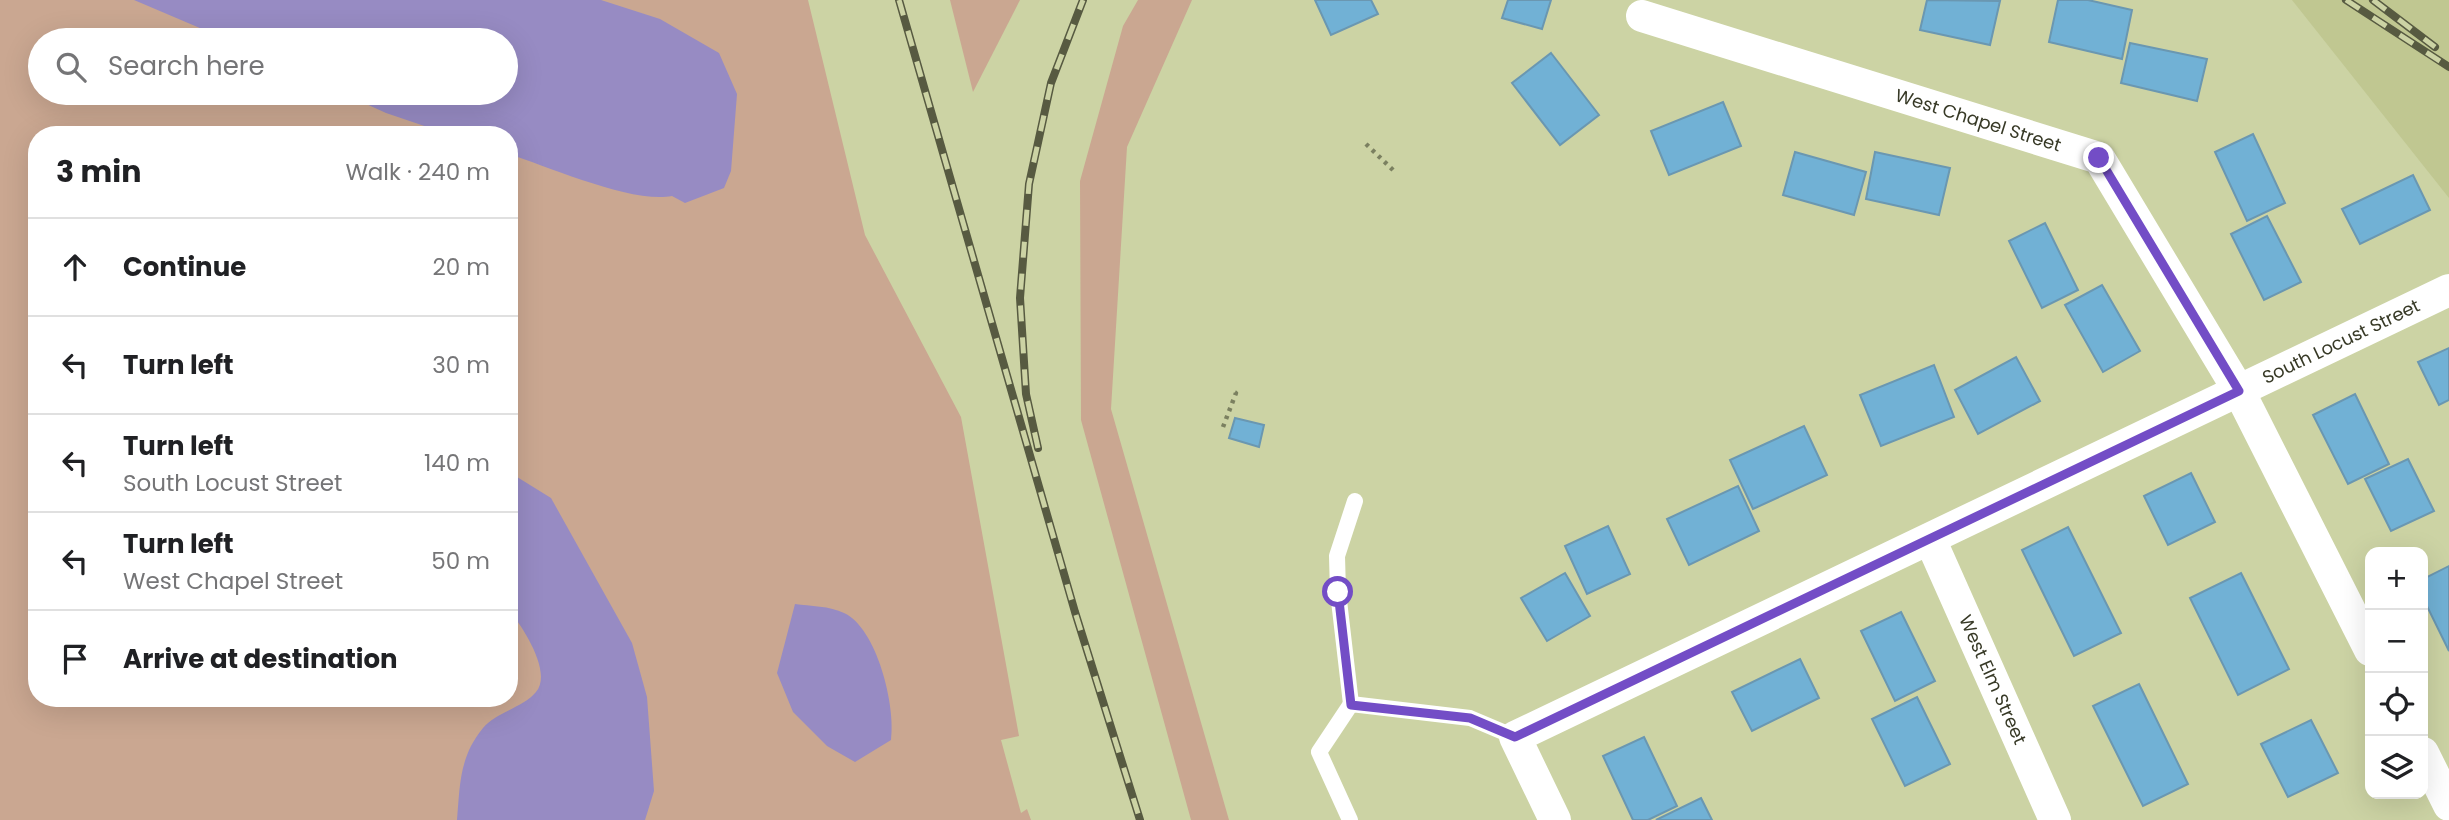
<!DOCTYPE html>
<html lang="en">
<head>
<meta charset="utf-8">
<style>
	body { margin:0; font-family:Poppins,sans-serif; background:#f2f2f2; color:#202124 }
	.controls { position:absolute; right:21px; bottom:21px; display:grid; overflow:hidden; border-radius:14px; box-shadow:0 7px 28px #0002 }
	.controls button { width:63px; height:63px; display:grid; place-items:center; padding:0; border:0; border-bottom:2px solid #e0e0e0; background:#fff; color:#202124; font:35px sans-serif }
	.stop { position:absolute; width:21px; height:21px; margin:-16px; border:5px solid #734dc6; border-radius:50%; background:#fff }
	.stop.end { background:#734dc6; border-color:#fff; box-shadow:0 2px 7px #0008 }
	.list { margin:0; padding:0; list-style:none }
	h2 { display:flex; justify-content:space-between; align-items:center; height:91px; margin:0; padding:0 28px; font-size:30px }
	h2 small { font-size:23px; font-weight:400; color:#757577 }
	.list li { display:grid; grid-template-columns:46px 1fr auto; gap:21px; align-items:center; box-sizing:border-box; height:98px; padding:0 28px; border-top:2px solid #e0e0e0 }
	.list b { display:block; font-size:26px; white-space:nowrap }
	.list p { margin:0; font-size:23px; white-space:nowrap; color:#757577 }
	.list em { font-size:23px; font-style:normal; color:#757577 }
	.icon { flex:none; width:38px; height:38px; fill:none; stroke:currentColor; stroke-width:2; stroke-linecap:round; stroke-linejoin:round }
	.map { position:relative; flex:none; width:2449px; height:820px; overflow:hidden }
	.search { position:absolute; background:#fff; box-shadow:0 7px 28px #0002; left:28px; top:28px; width:490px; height:77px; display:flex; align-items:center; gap:18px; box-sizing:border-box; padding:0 24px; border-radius:38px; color:#757577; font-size:26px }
	.panel { position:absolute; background:#fff; box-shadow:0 7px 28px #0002; left:28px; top:126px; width:490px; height:581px; border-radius:28px }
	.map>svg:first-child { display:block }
	.built { fill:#c0c791 }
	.green { fill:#caa791; fill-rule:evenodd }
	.water { fill:#978bc3 }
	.building { fill:#71b1d5; stroke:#6a97b1; stroke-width:2 }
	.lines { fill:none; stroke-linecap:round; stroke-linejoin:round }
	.path { stroke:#7b8060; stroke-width:4.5; stroke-dasharray:3.5 5; stroke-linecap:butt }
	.service { stroke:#fff; stroke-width:16 }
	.minor { stroke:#fff; stroke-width:32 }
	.rail-casing { stroke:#575a41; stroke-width:8 }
	.rail { stroke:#ccd3a4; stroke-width:5; stroke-dasharray:16; stroke-linecap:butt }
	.route { stroke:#734dc6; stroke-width:9 }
	.labels { text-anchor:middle; stroke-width:5; stroke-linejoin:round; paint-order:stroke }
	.street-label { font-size:18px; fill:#373926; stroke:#ccd3a4 }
</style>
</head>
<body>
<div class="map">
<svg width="2449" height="820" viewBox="0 0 2449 820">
	<rect width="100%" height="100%" fill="#ccd3a4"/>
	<!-- built -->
	<path class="built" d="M2292,0H2449V198Z"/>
	<!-- green -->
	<g class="green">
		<path d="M0,0H808L865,235L961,417L1019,736L1001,740L1021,813L1027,809L1031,820H0ZM40,40H506V93H40ZM37,135H509V698H37Z"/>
		<path d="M950,0H1020L973,92Z"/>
		<path d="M1138,0H1192L1127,147L1111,409L1229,820H1191L1081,420L1080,181L1123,26Z"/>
	</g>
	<!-- water -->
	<g class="water">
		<path d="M134,0H601L660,19L719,53L737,94L731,171L724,188L685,203L672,196C633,204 549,167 509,154V135H451L386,113L342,93H506V40H228Z"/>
		<path d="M509,472L551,498L632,643L647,697L654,791L645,820H457C460,786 459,757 483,728C495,713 524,707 536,692C553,672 522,626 509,610Z"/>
		<path d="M795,604C810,606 830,606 844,613C877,628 896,706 891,740L855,762L827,746L793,712L777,673Z"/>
	</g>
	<!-- building -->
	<g class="building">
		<path d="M1315,0H1371L1378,14L1331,35Z"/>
		<path d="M1508,0H1551L1542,29L1502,18Z"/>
		<path d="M1927,0L2000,1L1990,45L1920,30Z"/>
		<path d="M2058,0H2088L2132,10L2122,59L2049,42Z"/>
		<path d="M2130,43L2207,59L2197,101L2121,83Z"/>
		<path d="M1551,53L1599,115L1560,145L1512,83Z"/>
		<path d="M1723,102L1741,146L1669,175L1651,131Z"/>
		<path d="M2253,134L2285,203L2247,221L2215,152Z"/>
		<path d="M1795,152L1866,172L1854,215L1783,195Z"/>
		<path d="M1875,152L1950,168L1939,215L1866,199Z"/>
		<path d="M2413,175L2430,210L2360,244L2342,209Z"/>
		<path d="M2267,216L2301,282L2264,300L2231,234Z"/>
		<path d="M2045,223L2078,290L2042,308L2009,241Z"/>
		<path d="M2102,285L2140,351L2103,372L2065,305Z"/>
		<path d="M2449,348V400L2439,405L2418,362Z"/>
		<path d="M2016,357L2040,401L1978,434L1955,390Z"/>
		<path d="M1934,365L1954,417L1881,446L1860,395Z"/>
		<path d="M2355,394L2389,464L2348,484L2313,415Z"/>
		<path d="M1235,418L1264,425L1259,447L1229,438Z"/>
		<path d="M1804,426L1827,475L1753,509L1730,460Z"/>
		<path d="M2408,459L2434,511L2391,531L2365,479Z"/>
		<path d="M2191,473L2215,522L2168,545L2144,496Z"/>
		<path d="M1738,486L1759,531L1689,565L1667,519Z"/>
		<path d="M1608,526L1630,574L1587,594L1565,546Z"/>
		<path d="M2068,527L2121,633L2074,656L2022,550Z"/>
		<path d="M2449,566V651L2423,598V579Z"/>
		<path d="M1565,573L1590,616L1547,641L1521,598Z"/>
		<path d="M2241,573L2289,669L2238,695L2190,598Z"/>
		<path d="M1901,612L1935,681L1895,701L1861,631Z"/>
		<path d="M1800,659L1819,698L1752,731L1732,692Z"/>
		<path d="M2139,684L2188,784L2143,806L2093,706Z"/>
		<path d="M1917,697L1950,764L1905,786L1872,719Z"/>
		<path d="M2311,720L2338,773L2288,797L2261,744Z"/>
		<path d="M1644,737L1677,806L1648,820H1633L1603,756Z"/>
		<path d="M1701,798L1712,820H1656Z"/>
	</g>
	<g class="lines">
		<!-- path -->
		<g class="path">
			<path d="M1366,144L1393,170"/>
			<path d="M1223,427L1236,393L1233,392"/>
		</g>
		<!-- service -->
		<g class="service">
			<path d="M1351,704L1338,592L1337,556L1355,501"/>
			<path d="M1350,820L1319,752L1351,704L1470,718L1515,737"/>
		</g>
		<!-- minor -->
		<g class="minor">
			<path id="s1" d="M1642,16L2099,158L2239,391L2370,650"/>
			<path id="s2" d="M1930,539L2055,820"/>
			<path d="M2423,753L2449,805"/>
			<path id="s3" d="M1555,820L1515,737L2449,290"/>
		</g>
		<defs>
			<g id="rail">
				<path d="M899,0L1075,612L1140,820"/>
				<path d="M2346,0L2449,67"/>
				<path d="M2373,0L2435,47"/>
				<path d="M1038,448L1026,394L1020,298L1029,184L1051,83L1083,0"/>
			</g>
		</defs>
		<!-- rail casing -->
		<use href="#rail" class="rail-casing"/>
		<!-- rail -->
		<use href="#rail" class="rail"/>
	</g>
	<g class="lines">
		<!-- route -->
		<path class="route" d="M1338,592L1351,705L1470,718L1515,737L2239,391L2099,158"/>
	</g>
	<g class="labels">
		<!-- street labels -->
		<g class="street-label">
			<text dy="6" stroke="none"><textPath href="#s1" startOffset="352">West Chapel Street</textPath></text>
			<text dy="6" stroke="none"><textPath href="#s3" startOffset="1008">South Locust Street</textPath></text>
			<text dy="6" stroke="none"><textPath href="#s2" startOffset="154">West Elm Street</textPath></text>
		</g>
	</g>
</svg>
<div class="controls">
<button>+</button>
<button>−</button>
<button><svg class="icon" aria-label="locate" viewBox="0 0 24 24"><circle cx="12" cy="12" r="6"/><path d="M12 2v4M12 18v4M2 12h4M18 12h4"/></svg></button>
<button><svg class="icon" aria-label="layers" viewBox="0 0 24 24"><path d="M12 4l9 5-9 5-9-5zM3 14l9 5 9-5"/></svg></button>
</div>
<div class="stop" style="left:1338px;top:592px"></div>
<div class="stop end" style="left:2099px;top:158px"></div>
<div class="search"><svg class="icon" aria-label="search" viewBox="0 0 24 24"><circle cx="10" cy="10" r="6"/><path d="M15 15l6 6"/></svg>Search here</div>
<section class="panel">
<h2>3 min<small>Walk · 240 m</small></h2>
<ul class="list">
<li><svg class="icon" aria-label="ahead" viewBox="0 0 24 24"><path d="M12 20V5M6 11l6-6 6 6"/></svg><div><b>Continue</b></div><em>20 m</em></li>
<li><svg class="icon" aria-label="left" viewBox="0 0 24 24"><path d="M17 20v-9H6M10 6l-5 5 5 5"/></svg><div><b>Turn left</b></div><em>30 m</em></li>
<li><svg class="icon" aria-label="left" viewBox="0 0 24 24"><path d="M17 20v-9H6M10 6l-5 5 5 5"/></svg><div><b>Turn left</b><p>South Locust Street</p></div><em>140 m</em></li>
<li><svg class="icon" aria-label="left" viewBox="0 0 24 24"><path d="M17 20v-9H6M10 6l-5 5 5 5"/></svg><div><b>Turn left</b><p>West Chapel Street</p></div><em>50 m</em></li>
<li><svg class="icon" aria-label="arrive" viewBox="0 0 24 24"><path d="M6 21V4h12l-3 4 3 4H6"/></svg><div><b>Arrive at destination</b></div></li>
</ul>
</section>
</div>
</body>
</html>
